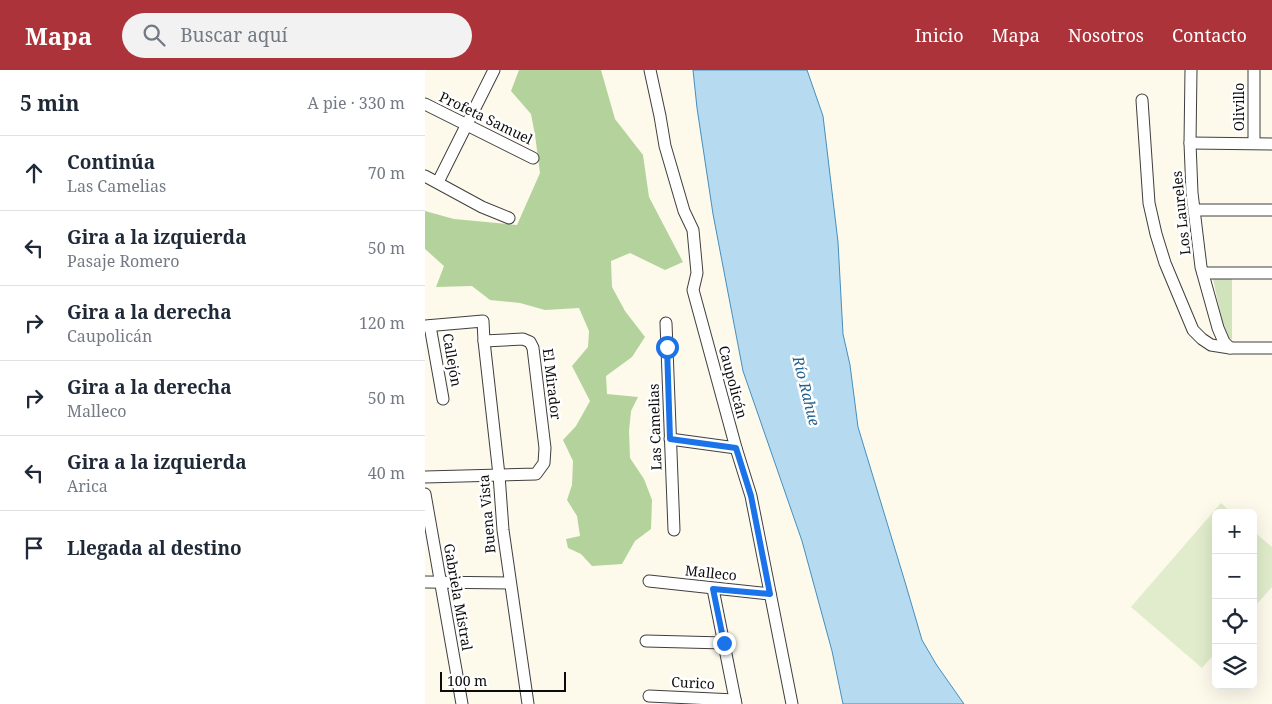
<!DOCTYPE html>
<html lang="es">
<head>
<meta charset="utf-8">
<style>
	body { margin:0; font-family:"Noto Serif",serif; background:#f2f2f3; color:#1f2937 }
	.controls { position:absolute; right:15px; bottom:15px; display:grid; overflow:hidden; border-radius:8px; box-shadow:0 5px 20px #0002 }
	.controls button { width:45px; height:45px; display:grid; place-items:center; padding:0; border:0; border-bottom:1px solid #e0e1e3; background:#fff; color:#1f2937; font:25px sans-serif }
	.scale { position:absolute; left:15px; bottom:12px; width:126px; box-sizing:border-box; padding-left:5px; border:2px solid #0c0c0c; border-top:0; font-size:14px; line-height:18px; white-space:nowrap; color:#0c0c0c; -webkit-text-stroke:4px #fff; paint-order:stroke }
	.stop { position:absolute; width:15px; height:15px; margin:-11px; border:4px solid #1a73e8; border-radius:50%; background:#fff }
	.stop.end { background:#1a73e8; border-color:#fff; box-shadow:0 1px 5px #0008 }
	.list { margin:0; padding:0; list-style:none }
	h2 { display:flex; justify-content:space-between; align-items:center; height:65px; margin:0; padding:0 20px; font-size:21px }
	h2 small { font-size:16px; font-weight:400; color:#747a83 }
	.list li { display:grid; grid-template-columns:32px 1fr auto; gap:15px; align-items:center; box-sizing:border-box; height:75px; padding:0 20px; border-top:1px solid #e0e1e3 }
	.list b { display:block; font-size:19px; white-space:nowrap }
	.list p { margin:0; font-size:16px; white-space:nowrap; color:#747a83 }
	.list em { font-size:16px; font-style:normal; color:#747a83 }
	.icon { flex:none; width:28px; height:28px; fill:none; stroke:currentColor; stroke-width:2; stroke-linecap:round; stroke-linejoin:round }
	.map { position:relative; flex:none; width:847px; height:634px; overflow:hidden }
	header { display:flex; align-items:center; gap:30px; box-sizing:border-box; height:70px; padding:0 25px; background:#ac3339; color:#fff }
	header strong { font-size:24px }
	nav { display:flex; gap:28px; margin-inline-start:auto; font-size:18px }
	.search { width:350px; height:45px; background:#f2f2f3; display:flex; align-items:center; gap:12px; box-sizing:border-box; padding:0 18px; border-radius:28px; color:#747a83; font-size:19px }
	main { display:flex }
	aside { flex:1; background:#fff }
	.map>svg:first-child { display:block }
	.green { fill:#d0e3ba }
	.forest { fill:#b4d29b }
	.pitch { fill:#e0eccb }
	.water { fill:#b6daef; stroke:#458fbe }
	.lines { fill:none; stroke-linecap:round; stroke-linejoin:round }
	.minor-casing { stroke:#3f3f3f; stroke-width:13 }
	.minor { stroke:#fff; stroke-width:11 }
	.route { stroke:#1a73e8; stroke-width:6 }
	.labels { text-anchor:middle; stroke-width:5; stroke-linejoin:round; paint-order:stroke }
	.street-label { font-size:14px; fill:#0c0c0c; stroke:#fff }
	.water-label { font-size:15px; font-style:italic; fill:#23618f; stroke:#fff }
</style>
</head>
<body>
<header>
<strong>Mapa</strong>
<div class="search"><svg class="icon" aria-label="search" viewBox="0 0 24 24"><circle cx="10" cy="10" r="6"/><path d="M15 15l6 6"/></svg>Buscar aquí</div>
<nav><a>Inicio</a><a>Mapa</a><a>Nosotros</a><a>Contacto</a></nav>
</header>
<main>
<aside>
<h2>5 min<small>A pie · 330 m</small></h2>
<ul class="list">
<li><svg class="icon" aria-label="ahead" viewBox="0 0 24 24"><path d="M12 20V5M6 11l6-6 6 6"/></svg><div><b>Continúa</b><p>Las Camelias</p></div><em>70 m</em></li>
<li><svg class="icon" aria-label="left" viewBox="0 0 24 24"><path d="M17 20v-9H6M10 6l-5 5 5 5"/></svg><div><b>Gira a la izquierda</b><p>Pasaje Romero</p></div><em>50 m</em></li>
<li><svg class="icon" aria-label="right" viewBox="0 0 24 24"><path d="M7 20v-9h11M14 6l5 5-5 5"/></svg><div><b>Gira a la derecha</b><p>Caupolicán</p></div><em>120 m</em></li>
<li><svg class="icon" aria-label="right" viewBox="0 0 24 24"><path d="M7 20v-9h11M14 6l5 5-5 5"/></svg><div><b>Gira a la derecha</b><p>Malleco</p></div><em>50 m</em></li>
<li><svg class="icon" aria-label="left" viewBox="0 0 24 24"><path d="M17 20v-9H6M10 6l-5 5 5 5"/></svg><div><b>Gira a la izquierda</b><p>Arica</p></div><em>40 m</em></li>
<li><svg class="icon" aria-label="arrive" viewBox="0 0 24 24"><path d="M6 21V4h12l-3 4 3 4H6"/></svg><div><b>Llegada al destino</b></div></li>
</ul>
</aside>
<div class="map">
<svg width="847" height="634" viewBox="0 0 847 634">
	<rect width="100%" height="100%" fill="#fdfaec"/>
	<!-- green -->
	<path class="green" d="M788,209H807V269H801Z"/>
	<!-- forest -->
	<path class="forest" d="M94,0H176L190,49L218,85L224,127L258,192L240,200L205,183L186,191L187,217L200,241L220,267L207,287L181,306L182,324L213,327L206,341L204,361L205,388L219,409L227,430L226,459L210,471L197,494L167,496L156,484L143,478L141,469L155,466L152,446L142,430L147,415L148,391L138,370L151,356L165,331L147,296L163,277L164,261L154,238L120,240L95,233L65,230L47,216L11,217L19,196L0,179V141L29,149L92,155L115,103L110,65L106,44L86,21Z"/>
	<!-- pitch -->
	<g class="pitch">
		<path d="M796,433L807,443H791V582L777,598L706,537Z"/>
		<path d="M828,461L847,477V517L828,538Z"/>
	</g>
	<!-- water -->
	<path class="water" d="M268,0H382L398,46L413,172L418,264L425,295L433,357L480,512L497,570L511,594L539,634H418L407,581L377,471L318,301L288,144L272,38Z"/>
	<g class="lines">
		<defs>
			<g id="minor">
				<path d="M225,0L235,46L240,76L259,141L268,160L272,203L268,220L311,378L326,426L367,634"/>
				<path d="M766,0L765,73L767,123L776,197L793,258L799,272L805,278"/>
				<path d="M829,0V73"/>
				<path d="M717,30L724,133L731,164L740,193L768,260L777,269L786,275L805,278H847"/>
				<path d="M0,34L108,88"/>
				<path d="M765,73L847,74"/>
				<path d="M0,106L57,137L84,148"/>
				<path d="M13,112L69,0"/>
				<path d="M769,140H847"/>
				<path d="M778,203H847"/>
				<path d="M241,253L249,460"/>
				<path d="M0,256L58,251L59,271L74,405L78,460L103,634"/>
				<path d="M5,256L18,329"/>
				<path d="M245,369L311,378"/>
				<path d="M0,407L111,404L119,393L120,378L108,278L105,272L98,269L59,271"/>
				<path d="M0,424L37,634"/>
				<path d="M224,511L345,524"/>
				<path d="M0,512L85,513"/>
				<path d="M288,519L311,634"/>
				<path d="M221,571L299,573"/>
				<path d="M224,626L310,630"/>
			</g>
		</defs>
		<!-- minor casing -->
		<use href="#minor" class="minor-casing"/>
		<!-- minor -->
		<use href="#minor" class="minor"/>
	</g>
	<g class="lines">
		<!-- route -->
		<path class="route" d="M242,277L245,369L311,378L326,426L345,524L288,519L299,573"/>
	</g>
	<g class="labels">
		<!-- street labels -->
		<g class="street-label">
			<text transform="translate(814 37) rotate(-90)" y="5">Olivillo</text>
			<text transform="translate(61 48) rotate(26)" y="5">Profeta Samuel</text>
			<text transform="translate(756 143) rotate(-96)" y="5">Los Laureles</text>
			<text transform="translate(27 290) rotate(80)" y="5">Callejón</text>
			<text transform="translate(308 312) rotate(75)" y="5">Caupolicán</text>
			<text transform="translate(127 314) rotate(83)" y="5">El Mirador</text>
			<text transform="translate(230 357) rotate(-92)" y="5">Las Camelias</text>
			<text transform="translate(62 444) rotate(-95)" y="5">Buena Vista</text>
			<text transform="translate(286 503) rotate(6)" y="5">Malleco</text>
			<text transform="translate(33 527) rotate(80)" y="5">Gabriela Mistral</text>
			<text transform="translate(268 613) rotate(3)" y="5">Curico</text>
		</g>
		<!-- water labels -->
		<g class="water-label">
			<text transform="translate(381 321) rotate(76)" y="5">Río Rahue</text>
		</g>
	</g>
</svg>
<div class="controls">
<button>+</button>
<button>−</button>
<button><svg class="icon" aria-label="locate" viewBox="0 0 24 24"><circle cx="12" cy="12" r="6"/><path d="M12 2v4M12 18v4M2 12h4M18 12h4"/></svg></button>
<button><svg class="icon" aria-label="layers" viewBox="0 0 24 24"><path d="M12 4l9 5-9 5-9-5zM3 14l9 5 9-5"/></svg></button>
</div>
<div class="scale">100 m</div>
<div class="stop" style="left:242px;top:277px"></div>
<div class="stop end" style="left:299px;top:573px"></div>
</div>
</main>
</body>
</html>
